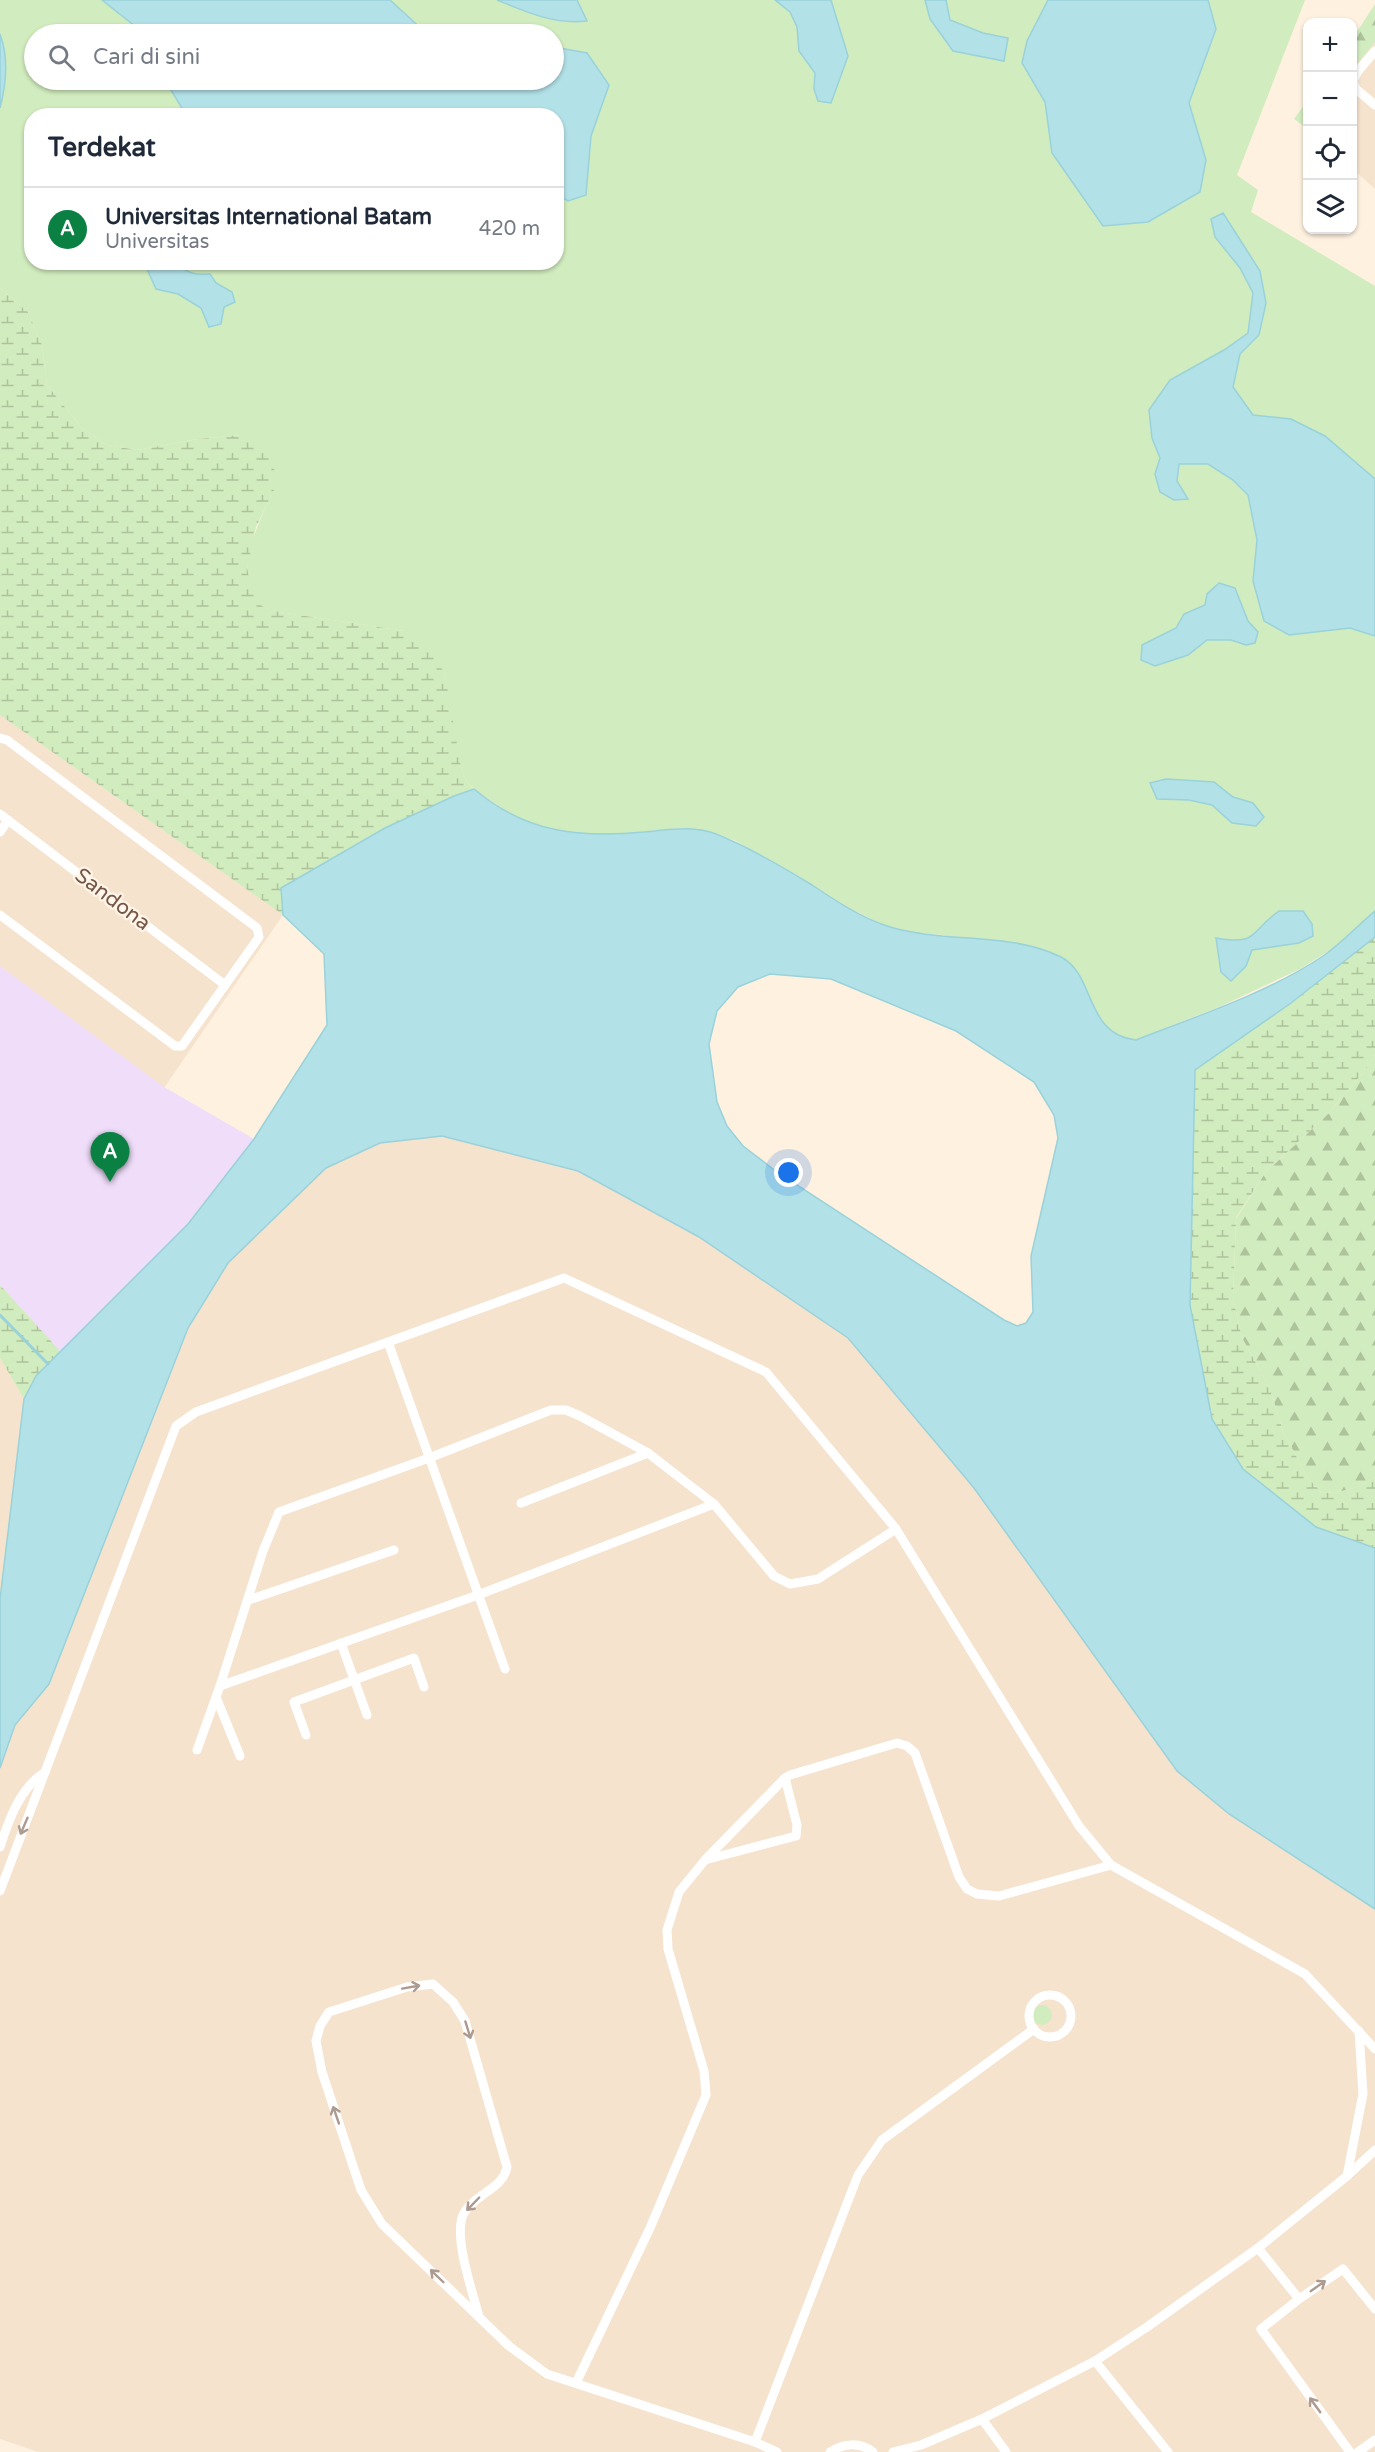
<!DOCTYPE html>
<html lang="id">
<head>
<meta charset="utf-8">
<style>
	body { margin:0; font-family:"Varela Round",sans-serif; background:#f6f6f7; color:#1f2937 }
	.controls { position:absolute; right:18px; top:18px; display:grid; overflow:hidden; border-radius:12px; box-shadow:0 2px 4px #0004 }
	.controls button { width:54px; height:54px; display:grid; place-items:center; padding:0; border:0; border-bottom:2px solid #e0e1e3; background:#fff; color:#1f2937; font:30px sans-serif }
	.you { position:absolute; left:789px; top:1173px; width:21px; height:21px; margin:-15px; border:4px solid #fff; border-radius:50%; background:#1a73e8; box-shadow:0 0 0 9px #1a73e833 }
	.badge { display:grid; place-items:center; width:39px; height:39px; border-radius:50%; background:#0b8043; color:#fff; font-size:20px; font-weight:700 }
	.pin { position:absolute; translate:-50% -50px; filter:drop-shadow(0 2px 3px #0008) }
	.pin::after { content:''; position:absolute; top:32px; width:21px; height:18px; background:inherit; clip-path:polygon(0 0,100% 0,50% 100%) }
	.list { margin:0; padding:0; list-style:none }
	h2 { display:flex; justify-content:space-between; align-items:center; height:78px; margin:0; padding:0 24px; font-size:26px }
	h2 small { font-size:20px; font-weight:400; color:#747a83 }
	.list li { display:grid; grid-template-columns:39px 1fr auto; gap:18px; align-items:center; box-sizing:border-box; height:84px; padding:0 24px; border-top:2px solid #e0e1e3 }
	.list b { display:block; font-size:22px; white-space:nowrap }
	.list p { margin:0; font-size:20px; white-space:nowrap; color:#747a83 }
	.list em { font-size:20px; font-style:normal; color:#747a83 }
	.icon { flex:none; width:33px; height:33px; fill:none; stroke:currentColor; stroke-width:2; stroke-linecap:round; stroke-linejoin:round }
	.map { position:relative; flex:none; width:1375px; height:2452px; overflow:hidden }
	.search { position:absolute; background:#fff; box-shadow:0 2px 4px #0004; left:24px; top:24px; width:540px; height:66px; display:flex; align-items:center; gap:15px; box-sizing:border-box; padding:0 21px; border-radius:33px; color:#747a83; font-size:22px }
	.panel { position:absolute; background:#fff; box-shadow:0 2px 4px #0004; left:24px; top:108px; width:540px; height:162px; border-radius:24px }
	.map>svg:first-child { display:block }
	.residential { fill:#f6e3ce }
	.education { fill:#efddfa }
	.grass { fill:#d1ecbe; fill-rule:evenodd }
	.forest { fill:url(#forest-firs) }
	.wetland { fill:url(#wetland-marsh) }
	.water { fill:#b3e1e8; stroke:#99d2da; stroke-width:1.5; fill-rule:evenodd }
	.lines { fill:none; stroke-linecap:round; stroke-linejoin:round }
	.stream { stroke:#99d2da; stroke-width:3 }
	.street { stroke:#fff; stroke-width:9 }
	.oneway { stroke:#ad9a90 }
	.labels { text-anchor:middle; stroke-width:4.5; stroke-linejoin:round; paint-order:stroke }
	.street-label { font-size:21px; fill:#765646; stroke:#fff5e8 }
</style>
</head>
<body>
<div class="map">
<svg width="1375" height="2452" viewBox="0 0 1375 2452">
	<defs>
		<pattern id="forest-firs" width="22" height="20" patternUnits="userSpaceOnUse" patternTransform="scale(1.5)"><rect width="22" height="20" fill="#d1ecbe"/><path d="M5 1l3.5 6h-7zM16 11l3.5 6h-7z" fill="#aec29c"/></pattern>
		<pattern id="wetland-marsh" width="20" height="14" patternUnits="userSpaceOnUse" patternTransform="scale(1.5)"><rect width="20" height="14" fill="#d1ecbe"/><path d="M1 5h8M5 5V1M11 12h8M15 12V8" fill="none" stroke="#aec29c"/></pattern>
	</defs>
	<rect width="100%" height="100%" fill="#fef1e0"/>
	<!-- residential -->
	<g class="residential">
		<path d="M1375,42V189L1353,169V69Z"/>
		<path d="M0,715L283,915L164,1088L0,966Z"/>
		<path d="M442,1136L578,1171L699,1237L849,1338L974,1488L1229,1814L1375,1909V2452H38L0,2439V1768L15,1725L49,1684L188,1328L228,1263L326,1168L380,1143Z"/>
		<path d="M0,1358L24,1399L0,1599Z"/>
	</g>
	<!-- education -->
	<path class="education" d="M0,966L164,1087L254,1139L188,1224L61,1352L0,1285Z"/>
	<!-- grass -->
	<g class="grass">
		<path d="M0,0H1305L1237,175L1258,190L1251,212L1375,286V911L1335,947L1300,969L1219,1007L1135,1040C1102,1036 1089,1001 1079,974L944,935L914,933L884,925L841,904L736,841L712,832L681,828L610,835H582L547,829L517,818L479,793L466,781L461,768L454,738L445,674L405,631L279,612C273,610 265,608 261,605C228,579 262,515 276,486L241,435L198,439L137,450L107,445L82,428L47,385L42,345L28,312L0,288ZM34,34H554V80H34ZM32,116H556V262H32Z"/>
		<circle cx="1042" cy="2015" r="10"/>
	</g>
	<!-- forest -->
	<g class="forest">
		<path d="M1375,4V42L1353,69V38Z"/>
		<path d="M1307,101V124L1305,127L1294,119Z"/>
		<path d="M1375,1055V1477C1358,1489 1343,1492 1322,1493L1307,1477L1283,1431L1269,1386L1242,1338L1233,1298L1236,1219L1265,1173L1328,1114L1367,1068Z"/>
	</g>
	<!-- wetland -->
	<g class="wetland">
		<path d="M0,288L28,312L42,345L47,385L82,428L107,445L137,450L198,439L241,435L264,446L274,468L276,486L256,527L247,568L252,593L262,606L279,612L405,631L429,649L445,674L461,768L466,781L474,789L454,796L385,828L282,888L283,915L0,715Z"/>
		<path d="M1375,937V1055L1367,1068L1328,1114L1265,1173L1236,1218L1233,1298L1242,1338L1269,1386L1283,1431L1307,1477L1322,1493C1343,1492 1358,1489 1375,1477V1548L1316,1527L1243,1469L1212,1419L1190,1305L1195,1070L1291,1003Z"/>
		<path d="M0,1285L61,1352L36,1376L24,1399L0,1358Z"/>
	</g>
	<!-- water -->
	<g class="water">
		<path d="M102,0H390L427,34H140L136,27Z"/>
		<path d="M497,0H577L587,21C555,25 526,12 497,0Z"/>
		<path d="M775,0H831L848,56L831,103L818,101L814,89L815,73L799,51L797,27L790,12Z"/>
		<path d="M925,0H946L950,20L983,33L1008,38L1004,61L953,51L930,19Z"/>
		<path d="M1048,0H1208L1216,29L1189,103L1206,160L1200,192L1148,222L1103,226L1052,153L1045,102L1022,63L1027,41Z"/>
		<path d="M0,34C9,58 6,85 0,108Z"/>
		<path d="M554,47L587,53L609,85L591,136L586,195L568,201L557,194L556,116L186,115L165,80H449L451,83L485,86L494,80H554Z"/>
		<path d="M1223,213L1260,271L1266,303L1259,335L1240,354L1233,387L1253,415L1291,419L1325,436L1375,479V636L1350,628L1289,635L1264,621L1253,581L1257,540L1248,495L1233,480L1208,464H1179L1177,481L1188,499L1174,500L1160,492L1155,474L1160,458L1152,438L1149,410L1170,380L1224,350L1248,333L1253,293L1240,268L1215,237L1211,219Z"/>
		<path d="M139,263H178C187,274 196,275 210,274L216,283L232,292L235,302L224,307L221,324L209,327L201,308L178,294L156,289L147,269Z"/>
		<path d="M1219,583L1235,588L1248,621L1258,632L1255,643L1246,645L1231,640H1207L1188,655L1155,666L1141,660L1142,645L1176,628L1184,614L1205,605L1207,594Z"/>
		<path d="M1166,779L1214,782L1233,797L1253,803L1264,817L1256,826L1232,823L1212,805L1189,800L1157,799L1150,783Z"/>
		<path d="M474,789C526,833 579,838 644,832C668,830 693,825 716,834C749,847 781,866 812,885C836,901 860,917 887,926C943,944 1008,931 1061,957C1096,975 1084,1034 1136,1040C1195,1017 1270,992 1323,956C1342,943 1357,926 1375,911V937L1291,1003L1195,1070L1190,1305L1212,1419L1243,1469L1316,1527L1375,1548V1909L1229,1814L1177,1771L974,1488L848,1338L699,1237L578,1171L442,1136L380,1143L326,1168L228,1263L188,1328L49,1684L15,1725L0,1768V1599L24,1399L36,1376L188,1224L254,1139L327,1025L324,954L283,915L281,888L385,828L454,796ZM770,974L831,979L956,1031L1034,1082L1054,1115L1058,1138L1031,1256L1033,1312L1026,1323L1017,1326L1004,1320L777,1172L743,1146L727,1126L717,1102L709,1044L717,1011L738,987Z"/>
		<path d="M1279,911H1303L1312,924L1313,936L1299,943L1252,950L1246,966L1231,981L1221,972L1216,938C1259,946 1250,931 1279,911Z"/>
	</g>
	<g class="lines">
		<!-- stream -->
		<path class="stream" d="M0,1315L48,1364"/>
		<!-- street -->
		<g class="street">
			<path d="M1375,51L1358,71L1353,81L1356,89L1375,105"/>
			<path d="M0,738L7,740L257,928L259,937L182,1046H175L0,915"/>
			<path d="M0,814L225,985"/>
			<path d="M0,832L8,820"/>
			<path d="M388,1342L505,1669"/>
			<path d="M521,1503L648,1453"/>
			<path d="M249,1600L394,1550"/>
			<path d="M341,1643L367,1715"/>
			<path d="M220,1686L478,1595L714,1504"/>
			<path d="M216,1697L240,1756"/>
			<path d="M306,1735L294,1702L414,1658L424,1687"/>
			<path d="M197,1750L220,1686L263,1551L279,1512L429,1458L551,1410H566L580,1416L648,1453L714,1504L774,1576L790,1584L818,1579L896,1529"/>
			<path d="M0,1847C9,1819 20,1788 45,1772"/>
			<path d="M705,1860L796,1836L797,1825L785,1778"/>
			<path d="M0,1891L176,1426L196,1412L564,1278L766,1372L896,1529L1079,1826L1111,1865L1305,1974L1375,2049"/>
			<circle cx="1050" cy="2016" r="21"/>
			<path d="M1347,2176L1363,2094L1359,2031"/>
			<path d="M1258,2248L1299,2299"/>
			<path d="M479,2317C473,2293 452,2234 464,2213C475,2194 504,2188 507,2167L465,2021L453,2002L433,1984L407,1987L329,2012L320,2026L316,2041L322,2072L361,2190L382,2224L509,2346L547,2374L755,2442L777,2452"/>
			<path d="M1095,2361L1168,2452"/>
			<path d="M576,2383L650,2228L706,2095L704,2071L668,1949L667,1930L679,1892L705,1860L785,1778L790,1775L897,1743L907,1746L915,1753L959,1877L967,1889L977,1894L999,1896L1111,1865"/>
			<path d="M982,2419L1006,2452"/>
			<path d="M755,2442L858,2175L882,2140L1034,2029"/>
			<path d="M830,2452C844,2443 860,2442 873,2452"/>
			<path d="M893,2452L921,2445L982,2419L1095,2361L1147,2327L1258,2248L1347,2176L1375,2150"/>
			<path d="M1350,2452L1261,2329L1299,2299L1343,2269L1375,2309"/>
			<path d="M1358,2452L1375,2440"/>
		</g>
	</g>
	<!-- one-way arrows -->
	<defs><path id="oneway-shaft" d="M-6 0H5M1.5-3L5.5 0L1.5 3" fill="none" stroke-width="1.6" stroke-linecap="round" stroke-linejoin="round" transform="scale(1.5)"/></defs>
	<g class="oneway">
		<use href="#oneway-shaft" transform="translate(24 1826) rotate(113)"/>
		<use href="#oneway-shaft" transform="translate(411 1987) rotate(-10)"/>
		<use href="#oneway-shaft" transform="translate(468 2030) rotate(73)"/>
		<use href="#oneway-shaft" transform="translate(336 2115) rotate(-109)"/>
		<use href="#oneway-shaft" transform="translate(473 2204) rotate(134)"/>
		<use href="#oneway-shaft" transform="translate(437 2276) rotate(-136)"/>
		<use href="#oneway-shaft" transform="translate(1318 2286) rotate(-35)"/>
		<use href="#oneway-shaft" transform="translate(1315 2405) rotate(-126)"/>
	</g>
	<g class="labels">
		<!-- street labels -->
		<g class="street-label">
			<text transform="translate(113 899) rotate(37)" y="7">Sandona</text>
		</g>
	</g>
</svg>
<div class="controls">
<button>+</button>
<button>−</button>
<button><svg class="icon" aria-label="locate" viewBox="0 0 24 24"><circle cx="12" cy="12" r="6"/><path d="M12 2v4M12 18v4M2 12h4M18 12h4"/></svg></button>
<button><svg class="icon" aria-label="layers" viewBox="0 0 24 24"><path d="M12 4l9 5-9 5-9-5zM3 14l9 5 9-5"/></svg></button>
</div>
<div class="you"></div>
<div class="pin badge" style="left:110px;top:1182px">A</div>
<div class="search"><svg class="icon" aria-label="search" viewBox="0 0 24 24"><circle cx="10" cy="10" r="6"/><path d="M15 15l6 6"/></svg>Cari di sini</div>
<section class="panel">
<h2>Terdekat<small></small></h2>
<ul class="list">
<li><span class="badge">A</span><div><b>Universitas International Batam</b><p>Universitas</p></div><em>420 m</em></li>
</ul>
</section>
</div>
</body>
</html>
